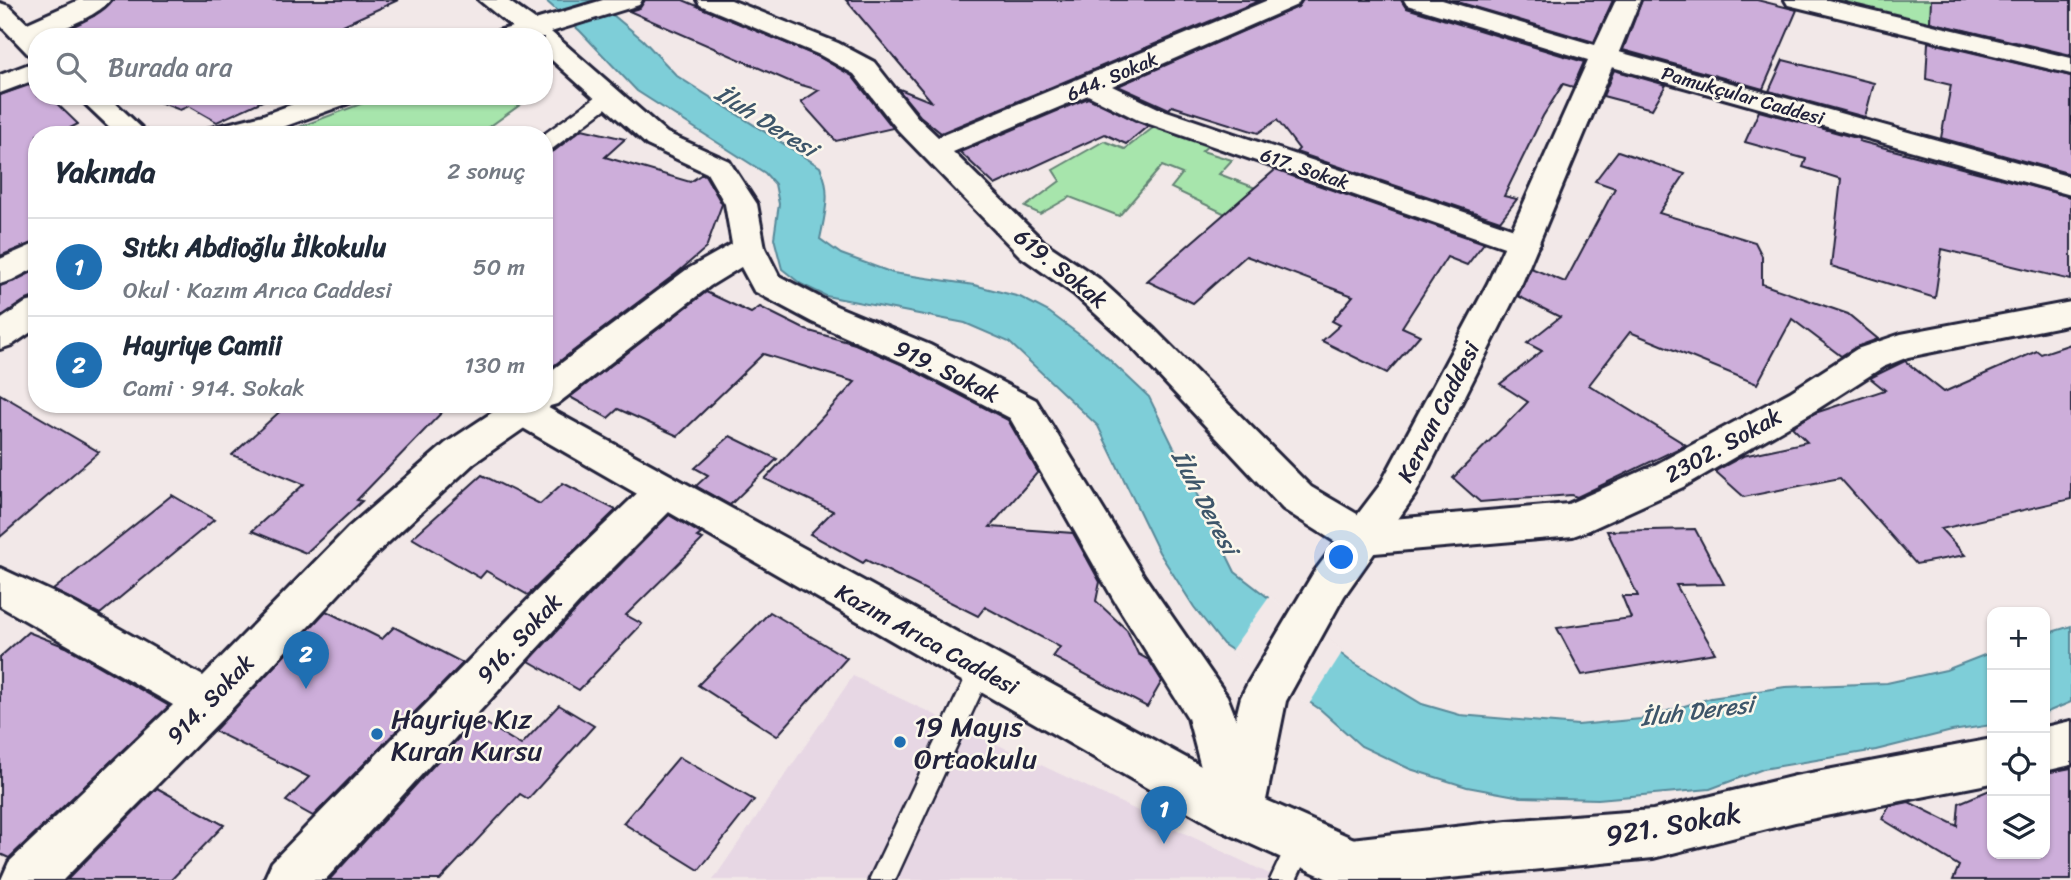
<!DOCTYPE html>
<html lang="tr">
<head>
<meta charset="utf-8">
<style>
	body { margin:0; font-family:Sriracha,sans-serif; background:#f2f2f3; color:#1f2937 }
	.controls { position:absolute; right:21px; bottom:21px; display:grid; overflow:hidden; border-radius:14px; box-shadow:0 2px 5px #0004 }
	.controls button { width:63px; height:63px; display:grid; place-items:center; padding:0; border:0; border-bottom:2px solid #e0e1e3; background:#fff; color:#1f2937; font:35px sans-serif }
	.you { position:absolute; left:1342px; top:558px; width:24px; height:24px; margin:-18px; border:5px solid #fff; border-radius:50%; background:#1a73e8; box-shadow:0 0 0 10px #1a73e833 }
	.badge { display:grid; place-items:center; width:46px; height:46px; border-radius:50%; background:#1f6fb2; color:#fff; font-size:23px; font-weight:700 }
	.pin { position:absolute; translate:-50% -58px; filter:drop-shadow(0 2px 4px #0008) }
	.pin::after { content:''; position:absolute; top:37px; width:24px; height:21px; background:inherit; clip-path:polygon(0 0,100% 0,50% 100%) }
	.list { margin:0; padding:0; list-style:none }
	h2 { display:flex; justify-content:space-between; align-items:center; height:91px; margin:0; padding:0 28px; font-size:30px }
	h2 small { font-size:23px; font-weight:400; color:#747a83 }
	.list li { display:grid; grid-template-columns:46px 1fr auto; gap:21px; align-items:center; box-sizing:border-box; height:98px; padding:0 28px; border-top:2px solid #e0e1e3 }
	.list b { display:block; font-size:26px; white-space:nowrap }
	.list p { margin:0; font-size:23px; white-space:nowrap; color:#747a83 }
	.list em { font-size:23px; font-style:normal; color:#747a83 }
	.icon { flex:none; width:38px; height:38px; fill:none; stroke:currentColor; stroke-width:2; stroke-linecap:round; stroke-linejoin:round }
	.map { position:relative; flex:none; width:2071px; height:880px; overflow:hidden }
	.search { position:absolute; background:#fff; box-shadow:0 2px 5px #0004; left:28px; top:28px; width:525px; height:77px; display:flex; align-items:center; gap:18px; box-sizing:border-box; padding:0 24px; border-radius:28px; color:#747a83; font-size:26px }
	.panel { position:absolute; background:#fff; box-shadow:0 2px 5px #0004; left:28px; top:126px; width:525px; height:287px; border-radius:28px }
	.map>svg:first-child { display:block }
	.built { fill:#e7d7e4 }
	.green { fill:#a7e5ac; stroke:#648474; stroke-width:2 }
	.water { fill:#7eced8; stroke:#598999; stroke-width:2 }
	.pier { fill:#f2e8e8 }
	.building { fill:#cdaeda; stroke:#22223b; stroke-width:2 }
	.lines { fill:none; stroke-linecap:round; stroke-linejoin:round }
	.service-casing { stroke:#22223b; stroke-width:5 }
	.pedestrian-casing { stroke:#22223b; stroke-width:5 }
	.minor-casing { stroke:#22223b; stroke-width:6 }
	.tertiary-casing { stroke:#22223b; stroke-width:6 }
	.service { fill:#fbf7ec; fill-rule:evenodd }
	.pedestrian { fill:#fbf7ec; fill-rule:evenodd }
	.minor { fill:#fbf7ec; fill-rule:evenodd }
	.tertiary { fill:#fbf7ec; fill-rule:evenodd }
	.poi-dot { fill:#1f6fb2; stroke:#fbf7ec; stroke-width:2.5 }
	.labels { text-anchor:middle; stroke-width:5; stroke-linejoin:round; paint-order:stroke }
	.far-street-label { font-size:19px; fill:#22223b; stroke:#fbf7ec }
	.street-label { font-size:23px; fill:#22223b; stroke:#fbf7ec }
	.water-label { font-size:24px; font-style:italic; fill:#3e566a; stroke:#fbf7ec }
	.near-poi-label { font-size:28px; fill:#22223b; stroke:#fbf7ec; text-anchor:start }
	.near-street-label { font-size:28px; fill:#22223b; stroke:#fbf7ec }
</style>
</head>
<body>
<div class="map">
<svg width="2071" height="880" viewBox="0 0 2071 880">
	<rect width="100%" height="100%" fill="#f2e8e8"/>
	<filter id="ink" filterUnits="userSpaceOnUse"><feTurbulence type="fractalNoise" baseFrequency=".0143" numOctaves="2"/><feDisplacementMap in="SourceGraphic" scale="14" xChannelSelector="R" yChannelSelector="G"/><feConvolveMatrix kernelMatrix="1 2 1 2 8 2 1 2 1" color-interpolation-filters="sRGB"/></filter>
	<g filter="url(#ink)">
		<!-- built -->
		<path class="built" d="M853,676L1134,809L1282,880H713Z"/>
		<!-- green -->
		<g class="green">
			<path d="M1821,0H1989L1986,39Z"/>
			<path d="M382,96H504L502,98L524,102L478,135H278Z"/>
			<path d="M1158,124L1211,143L1202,151L1232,160L1219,174L1274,195L1238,220L1171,188L1182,174L1162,166L1119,216L1070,197L1040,214L1025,207L1060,181L1053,170L1104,141L1125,149Z"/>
		</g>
		<!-- water -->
		<g class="water">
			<path d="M545,0H595L643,40L677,76L820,167C832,191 825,214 820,239L841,254L893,273L974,285L1020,297L1049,312L1097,348L1149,397L1235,572L1349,660L1422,704L1460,715L1578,725L1641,719L1711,698L1785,687L1887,683L1946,670L1992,652V725L1952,731L1876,750L1763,769L1710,789L1598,799L1521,797L1467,787L1410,769L1361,746L1321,710L1223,644L1194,607L1159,552L1098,426L1009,342L965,323L826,296L801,284L782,269L774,238L779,204L775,184L765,173L637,91L580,31Z"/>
			<path d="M2071,626V702L2045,713V634Z"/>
		</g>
		<!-- pier -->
		<path class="pier" d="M1270,596L1343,651L1308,706L1230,652Z"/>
		<!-- building -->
		<g class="building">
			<path d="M113,0H398L317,37H47L94,16Z"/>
			<path d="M645,0H683L819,57L852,76L893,128L836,141L801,102L819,90L791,82L629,11L640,8Z"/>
			<path d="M846,0H1261L941,133L920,116L897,88L932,102Z"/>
			<path d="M1303,0H1401L1406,8L1584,62L1573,87L1563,84L1543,116L1504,196L1517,199L1500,221L1296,152L1299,149L1277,120L1258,133L1172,106L1169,109L1118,86L1298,7Z"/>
			<path d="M1451,0H1613L1594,42Z"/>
			<path d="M1642,0H1757L1797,10L1763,89L1623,50Z"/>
			<path d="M1931,0H2071V55L1930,22Z"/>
			<path d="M1928,42L2071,76V174L1941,138L1951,85L1926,79Z"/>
			<path d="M1783,60L1874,83L1865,117L1769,91Z"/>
			<path d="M1614,70L1666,85L1652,109L1603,96Z"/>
			<path d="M35,83L37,96H49L78,124L57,135H37V241L0,256V95Z"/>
			<path d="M143,96H273L217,122L189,106L180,110Z"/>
			<path d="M1088,98L1148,126L1126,144L1105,134L995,185L960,152Z"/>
			<path d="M1759,111L1860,139L1859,141L2071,197V280L1942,249L1935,298L1831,266L1841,179L1803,167L1806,159L1745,142Z"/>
			<path d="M582,129L625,139L605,157L690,182L702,174L705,175L722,204L706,248L677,273L544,373V153L554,151Z"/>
			<path d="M1618,151L1685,174L1659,213L1755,242L1762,256V284L1848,314L1878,339L1856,347L1841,356L1792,319L1757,384L1630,332L1589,385L1686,445L1577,497L1571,495L1480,502L1453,478L1528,402L1500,384L1542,351L1527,343L1560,317L1518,296L1531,268L1565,282L1615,188L1595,181Z"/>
			<path d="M1275,170L1484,243L1467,265L1447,257L1402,327L1420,335L1387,373L1322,341L1340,325L1332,321L1353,296L1246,256L1193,303L1147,281Z"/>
			<path d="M37,270V296L24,301L0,317V286Z"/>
			<path d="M706,292L751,313L760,307L806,330L855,344L903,365L1008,420L1038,472L990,527L1073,533L1100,582L1096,601L1127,630L1138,654L1149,660L1162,681L1147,707L1053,657L1060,647L985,607L978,616L866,560L863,563L810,534L833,511L765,479L855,382L763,354L678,436L618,409L608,418L570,397Z"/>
			<path d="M2071,344V499L1941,529L1965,555L1916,564L1840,478L1744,497L1715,471L1743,456L1807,442L1792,427L1815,413L1885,390L1870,378L1905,361L1944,392L2037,351L2041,354Z"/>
			<path d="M0,394L99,452L0,537Z"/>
			<path d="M288,404H450L357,500L362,501L306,553L252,531L304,484L232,455Z"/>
			<path d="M730,436L777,459L730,505L696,486L708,475L695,468Z"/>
			<path d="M482,475L540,504L563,483L616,510L528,595L486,571L480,578L412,538Z"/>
			<path d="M172,495L214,520L100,614L53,590Z"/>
			<path d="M669,515L701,534L697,537L703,539L626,615L642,624L579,690L529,661L587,598Z"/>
			<path d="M1695,529L1724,584L1676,585L1715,653L1582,675L1557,628L1631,618L1622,596H1638L1607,531Z"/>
			<path d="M326,611L382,639L394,627L463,663L313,816L286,801L309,777L214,731Z"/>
			<path d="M770,612L847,658L777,736L698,685Z"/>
			<path d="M28,632L66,647L169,706L9,858L0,854V657Z"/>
			<path d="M559,705L594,726L528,799L520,794L440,880H329L477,718L521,745Z"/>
			<path d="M679,757L754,800L699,870L623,823Z"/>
			<path d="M2071,768V880H1953L1959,866L1882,819L1889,806L1909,802L1957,826L1959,803L1992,789V854H2045V773Z"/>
			<path d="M157,788L224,825L171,880H67Z"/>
		</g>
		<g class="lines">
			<defs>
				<g id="service">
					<path d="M981,659L989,662L992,669L895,880H869L973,662Z"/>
					<path d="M1301,830L1310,833L1314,842L1296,880H1270L1292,833Z"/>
				</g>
				<path id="pedestrian" d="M611,89L618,91L621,95L618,99L552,149L544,150L543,135L604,91Z"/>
				<g id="minor">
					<path d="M79,0H110C99,17 32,44 14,39L10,34L14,29Z"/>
					<path d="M479,0H507L535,20L603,0H642L639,5L551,32L667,133L729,161L757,204L765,248L779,276L836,306L930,345L1036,400L1144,576L1227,696L1233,711L1263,813L1256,830L1238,837L1220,830L1213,813L1188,718L1114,600L1010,418L904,363L812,322L754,291L741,267L710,286L557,404L550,406L546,413L474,463L378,552L224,717L63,880H1L9,862L173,705L0,606V568L69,600L203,676L348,528L446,443L505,404H544V376L686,270L732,244L725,204L707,173L647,145L544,53V37H494L498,31L512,27Z"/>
					<path d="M697,0H731L838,43L874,62L918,118L938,137L1268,0H1300L1297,5L1112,86L1158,108L1535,236L1540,243L1535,250L1524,253L1513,250L1138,120L1088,95L953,152L1044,242L1098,278L1155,330L1311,487L1369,521L1568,504L1655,465L1790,392L1857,349L1901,334L2071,302V324L1908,357L1883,367L1816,410L1683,487L1587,531L1573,536L1363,554L1348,550L1283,509L1131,346L1074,294L1020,256L898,130L854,74L820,55L700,5Z"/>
					<path d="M1785,0H1828L2071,58V74L1788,5Z"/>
					<path d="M37,61V79L0,93V75Z"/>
					<path d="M315,96H356L352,102L283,127L253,135H203L207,129L263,115Z"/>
					<path d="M37,243V267L12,280L0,284V259Z"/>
					<path d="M37,300V328L12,345L0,349V320L25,303Z"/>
					<path d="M665,476L679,480L685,491L679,502L585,596L325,880H264L272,862L555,572L651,480Z"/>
					<path d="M2071,721V765L2045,771V727Z"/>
					<path d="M1992,739V783L1795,822L1653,858L1429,880H1332L1325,864L1333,846L1351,839L1507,821L1653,810L1795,776Z"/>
				</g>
				<g id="tertiary">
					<path d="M1404,0H1442L1595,45L1616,0H1640L1619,52L2071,177V195L1612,67L1522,283L1415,495L1344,596L1286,701L1266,800L1406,862L1414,880H1330L1220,830L497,413L491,404H541L1221,777L1241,697L1248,683L1314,572L1380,485L1488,283L1588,60L1407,5Z"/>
					<path d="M0,3L9,6L41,37H37V56L28,54L0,25Z"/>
					<path d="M77,96H108L149,135H118Z"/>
				</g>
			</defs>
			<!-- service casing -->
			<use href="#service" class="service-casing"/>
			<!-- pedestrian casing -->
			<use href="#pedestrian" class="pedestrian-casing"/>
			<!-- minor casing -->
			<use href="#minor" class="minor-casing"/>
			<!-- tertiary casing -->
			<use href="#tertiary" class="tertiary-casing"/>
			<!-- service -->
			<use href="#service" class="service"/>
			<!-- pedestrian -->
			<use href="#pedestrian" class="pedestrian"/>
			<!-- minor -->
			<use href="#minor" class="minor"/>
			<!-- tertiary -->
			<use href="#tertiary" class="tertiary"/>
		</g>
	</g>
	<!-- markers -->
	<g class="poi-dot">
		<circle cx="377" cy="734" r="7"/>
		<circle cx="900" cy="742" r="7"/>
	</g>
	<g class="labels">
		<!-- far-street labels -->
		<g class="far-street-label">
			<text transform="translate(1112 76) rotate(-23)" y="7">644. Sokak</text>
			<text transform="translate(1743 95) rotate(16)" y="7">Pamukçular Caddesi</text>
			<text transform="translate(1305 168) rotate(19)" y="7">617. Sokak</text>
		</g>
		<!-- street labels -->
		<g class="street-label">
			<text transform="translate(1061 268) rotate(39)" y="8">619. Sokak</text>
			<text transform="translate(947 371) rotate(26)" y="8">919. Sokak</text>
			<text transform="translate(1438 412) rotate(-63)" y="8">Kervan Caddesi</text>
			<text transform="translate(1723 445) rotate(-29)" y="8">2302. Sokak</text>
			<text transform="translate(519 638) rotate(-47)" y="8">916. Sokak</text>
			<text transform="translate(927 639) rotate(29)" y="8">Kazım Arıca Caddesi</text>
			<text transform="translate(210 699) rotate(-46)" y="8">914. Sokak</text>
		</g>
		<!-- water labels -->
		<g class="water-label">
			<text transform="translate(766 121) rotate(32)" y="8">İluh Deresi</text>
			<text transform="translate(1205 502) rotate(62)" y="8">İluh Deresi</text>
			<text transform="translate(1697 711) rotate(-7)" y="8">İluh Deresi</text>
		</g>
		<!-- near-poi labels -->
		<g class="near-poi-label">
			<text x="391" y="728">Hayriye Kız<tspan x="391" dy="32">Kuran Kursu</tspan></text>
			<text x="914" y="736">19 Mayıs<tspan x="914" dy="32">Ortaokulu</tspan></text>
		</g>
		<!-- near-street labels -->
		<g class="near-street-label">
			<text transform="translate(1673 824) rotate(-10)" y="10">921. Sokak</text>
		</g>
	</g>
</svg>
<div class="controls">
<button>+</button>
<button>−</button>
<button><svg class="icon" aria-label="locate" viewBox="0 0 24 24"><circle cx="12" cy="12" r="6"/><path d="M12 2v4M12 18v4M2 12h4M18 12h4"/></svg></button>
<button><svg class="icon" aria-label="layers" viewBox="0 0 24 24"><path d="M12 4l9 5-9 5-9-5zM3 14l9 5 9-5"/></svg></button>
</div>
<div class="you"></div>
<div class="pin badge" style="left:1164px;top:844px">1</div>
<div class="pin badge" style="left:306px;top:689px">2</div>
<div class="search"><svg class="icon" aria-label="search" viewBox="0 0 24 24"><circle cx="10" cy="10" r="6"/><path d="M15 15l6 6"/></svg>Burada ara</div>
<section class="panel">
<h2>Yakında<small>2 sonuç</small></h2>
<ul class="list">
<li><span class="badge">1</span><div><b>Sıtkı Abdioğlu İlkokulu</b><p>Okul · Kazım Arıca Caddesi</p></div><em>50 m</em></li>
<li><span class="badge">2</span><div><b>Hayriye Camii</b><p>Cami · 914. Sokak</p></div><em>130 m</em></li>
</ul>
</section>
</div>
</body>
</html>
